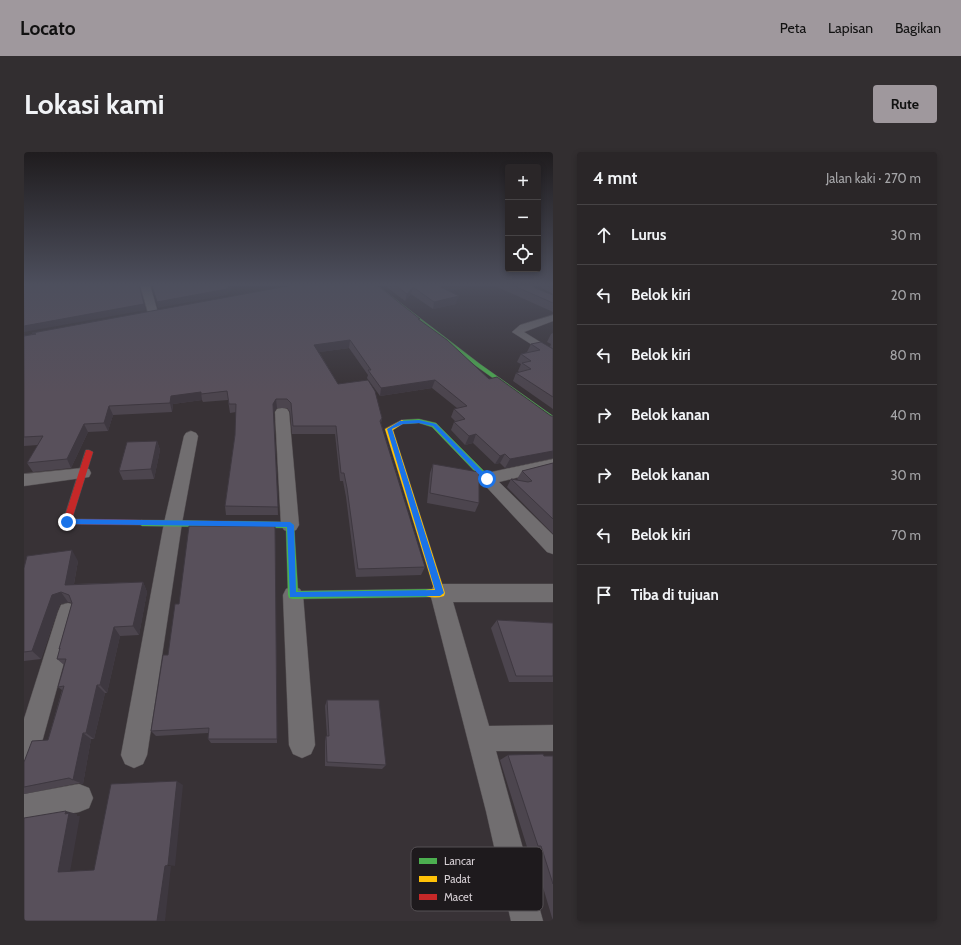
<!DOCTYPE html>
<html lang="id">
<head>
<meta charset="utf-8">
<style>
	body { margin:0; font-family:Cabin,sans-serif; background:#322e30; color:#f1f3f6 }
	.controls { position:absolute; right:12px; top:12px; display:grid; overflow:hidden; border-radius:4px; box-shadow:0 2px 6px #0003 }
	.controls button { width:36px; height:36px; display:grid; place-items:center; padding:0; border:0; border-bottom:1px solid #464345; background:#2a2628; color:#f1f3f6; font:20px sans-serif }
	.stop { position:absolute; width:12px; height:12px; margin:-9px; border:3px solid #1a73e8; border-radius:50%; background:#fff }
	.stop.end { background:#1a73e8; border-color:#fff; box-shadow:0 1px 4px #0008 }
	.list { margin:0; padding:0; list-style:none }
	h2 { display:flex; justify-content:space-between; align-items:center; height:52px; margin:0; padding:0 16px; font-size:17px }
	h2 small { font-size:13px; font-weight:400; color:#a5a5a8 }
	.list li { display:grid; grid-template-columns:26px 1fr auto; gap:12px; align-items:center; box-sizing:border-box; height:60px; padding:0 16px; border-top:1px solid #464345 }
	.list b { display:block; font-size:15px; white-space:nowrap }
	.list em { font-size:13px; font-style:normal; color:#a5a5a8 }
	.icon { flex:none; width:22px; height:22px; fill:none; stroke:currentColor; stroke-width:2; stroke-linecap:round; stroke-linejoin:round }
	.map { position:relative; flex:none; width:529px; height:769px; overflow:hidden; border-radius:4px }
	header { display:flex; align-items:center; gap:24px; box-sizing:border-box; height:56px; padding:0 20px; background:#9f989d; color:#111 }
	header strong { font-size:19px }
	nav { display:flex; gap:22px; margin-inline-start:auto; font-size:14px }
	.intro { display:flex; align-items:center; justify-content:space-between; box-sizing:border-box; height:96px; padding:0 24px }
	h1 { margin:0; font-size:28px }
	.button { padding:10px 18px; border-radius:4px; background:#9f989d; color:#111; font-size:14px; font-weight:700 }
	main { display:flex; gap:24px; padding:0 24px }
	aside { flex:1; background:#2a2628; border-radius:4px; box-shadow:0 2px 6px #0003 }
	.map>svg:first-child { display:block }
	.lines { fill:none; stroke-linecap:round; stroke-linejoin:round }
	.street-casing { stroke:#534e51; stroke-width:1 }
	.fast-casing { stroke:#534e51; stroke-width:1 }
	.slow-casing { stroke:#534e51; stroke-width:1 }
	.jam-casing { stroke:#534e51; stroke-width:1 }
	.street { fill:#716e70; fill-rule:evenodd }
	.fast { fill:#4caf50; fill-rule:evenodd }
	.slow { fill:#ffc107; fill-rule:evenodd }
	.jam { fill:#c62828; fill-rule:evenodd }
	.wall { fill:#4c454e }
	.shaded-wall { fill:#3e3840 }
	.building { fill:#58505b; stroke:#3e3840 }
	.route { fill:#1a73e8 }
	.key { fill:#1e1a1d; stroke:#555054; stroke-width:1 }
	.key-label { font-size:11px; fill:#d6cfd4 }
</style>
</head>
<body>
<header>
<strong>Locato</strong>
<nav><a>Peta</a><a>Lapisan</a><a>Bagikan</a></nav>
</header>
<div class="intro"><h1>Lokasi kami</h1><a class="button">Rute</a></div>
<main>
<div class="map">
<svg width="529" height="769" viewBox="0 0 529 769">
	<rect width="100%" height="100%" fill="#383236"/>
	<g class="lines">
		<defs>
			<g id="street">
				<path d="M116,133H126L134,161L133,163L129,164L124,161Z"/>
				<path d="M529,163V169L500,180L529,198V206L488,180L496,173Z"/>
				<path d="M258,256L263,257L265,260L275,373L272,378L266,380L260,378L257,373L251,260L253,257Z"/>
				<path d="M167,279L172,281L174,284L158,371L123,603L119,612L110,616L101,612L97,603L140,371L160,284L162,281Z"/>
				<path d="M529,307V317L475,330L529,383V402L523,400L455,327L457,323L463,321Z"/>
				<path d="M59,316L65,317L67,321L65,325L0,334V322Z"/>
				<path d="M416,432H529V450H429L465,574L529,573V599H472L519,769H487L462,659L406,441L409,435Z"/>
				<path d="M269,434L276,437L279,443L291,593L287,602L278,606L269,602L265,593L259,443L262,437Z"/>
				<path d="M44,451L51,453L54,460L13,608L9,617L0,621V567L34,460L37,453Z"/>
				<path d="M55,632L65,636L69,646L65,656L55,660L0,670V642Z"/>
			</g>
			<g id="fast">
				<path d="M348,133H353L456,212L529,264V269L452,214Z"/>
				<path d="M395,267L412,271L466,325L467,327L466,329H460L408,275L395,271L378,272L375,270L378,268Z"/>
				<path d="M118,368L266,370L270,373L274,439L406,437L410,438L411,441L410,444L406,445L269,447L265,446L264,443L262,376L118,374L114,371Z"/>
			</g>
			<path id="slow" d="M378,268L381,270L380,271L369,278L421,441L420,444C414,446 408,446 402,444L401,441L402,438L410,437L361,277Z"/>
			<path id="jam" d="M62,298H65L69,300L48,367L118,368L122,371L121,373L40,372L39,370Z"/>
		</defs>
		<!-- street casing -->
		<use href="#street" class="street-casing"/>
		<!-- fast casing -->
		<use href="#fast" class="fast-casing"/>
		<!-- slow casing -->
		<use href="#slow" class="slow-casing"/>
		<!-- jam casing -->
		<use href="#jam" class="jam-casing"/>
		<!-- street -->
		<use href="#street" class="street"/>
		<!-- fast -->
		<use href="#fast" class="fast"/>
		<!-- slow -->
		<use href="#slow" class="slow"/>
		<!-- jam -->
		<use href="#jam" class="jam"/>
	</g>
	<!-- wall -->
	<g class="wall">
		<path d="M360,133H452L426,139L432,152L409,157L387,142L381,149Z"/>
		<path d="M469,133H508L511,136L529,143V160Z"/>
		<path d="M512,133H529V142Z"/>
		<path d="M396,169L465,227L527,264H529V306L481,316L476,311L471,312L449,291L441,293L427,278L430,270L431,269L427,265L430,257L433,256L408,236L356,244L343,226L344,223L325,196L295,200L314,232L358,266L357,271L401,415L397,423L332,425L322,345L319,329H316L311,282H268L266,260L263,256H253L250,260L254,363H202L201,354L211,283L212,260L206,261L204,248L179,250L178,248L149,252L148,260L89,263L84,279L64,280L47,316L9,320L3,311L14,293L0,294V184L9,182L8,181Z"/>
		<path d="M529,181V197L526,195L527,192L523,190L527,182Z"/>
		<path d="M507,192L529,197V257L489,229L492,221L495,220L494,219L497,212L493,210L497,202L504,200H503Z"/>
		<path d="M133,289L136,298L130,327L99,328L95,319Z"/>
		<path d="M529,311V382L483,335L487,327L494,328L493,327L498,319Z"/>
		<path d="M409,312L455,351L451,360L403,351L406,321Z"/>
		<path d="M251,382L253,591H187L184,587V581L132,584L127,579L155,452Z"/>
		<path d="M54,409L50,432L119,430L123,440L115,483L96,484L83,541H81L70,587H67L59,632L55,631L0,642V610L24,588L38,538L34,535L40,513L33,507L36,498L35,497L48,451L44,450L36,452L17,507L0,509V416Z"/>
		<path d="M473,468L529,471V530H485L467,476Z"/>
		<path d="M303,548L362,613L358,617L301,614V589L302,584H303L301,554Z"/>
		<path d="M484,603L520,604H529V769L507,695H503L476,608Z"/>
	</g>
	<!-- shaded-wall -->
	<g class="shaded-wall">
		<path d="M206,133H211L203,143L134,156L133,150Z"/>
		<path d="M424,133H452L415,142L417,135Z"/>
		<path d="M389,135L387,142L381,149L383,142Z"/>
		<path d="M435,144L432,152L409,157L410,150Z"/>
		<path d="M120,152L122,158L0,180V174Z"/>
		<path d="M326,188L325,196L290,201V193Z"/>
		<path d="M411,228L408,236L356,244L357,236Z"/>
		<path d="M177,240L178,248L149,252L148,260L146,251L147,244Z"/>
		<path d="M252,247L253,256L250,260L249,252Z"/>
		<path d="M85,254L89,263L84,279L80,271Z"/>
		<path d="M60,272L64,280L47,316L43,307Z"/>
		<path d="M452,282L449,291L441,293L445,284Z"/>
		<path d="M133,289L136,298L130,327L127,317Z"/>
		<path d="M529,299V306L481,316L486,307Z"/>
		<path d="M481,302L476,311L471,312L476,304Z"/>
		<path d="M48,398L54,409L48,442L41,433Z"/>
		<path d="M119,430L123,440L115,483L109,474Z"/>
		<path d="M37,440L44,450L36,452L17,507L8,499L28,443Z"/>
		<path d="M90,475L96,484L83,541L76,533Z"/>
		<path d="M73,533L81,541L70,587L62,581Z"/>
		<path d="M59,581L67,587L59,632L49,628Z"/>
		<path d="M153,629L159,633L151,714L144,713Z"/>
		<path d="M42,659L53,662V664H56L46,720H34Z"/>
		<path d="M141,714H147L141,769H133Z"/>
	</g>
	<!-- building -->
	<g class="building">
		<path d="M0,133H115L120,152L0,174Z"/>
		<path d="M128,133H206L203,137L133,150Z"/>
		<path d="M269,133H353L396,167H394L423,188L465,227L473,225L527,264H529V299L486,307L481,302L476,304L452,282L445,284L430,270L441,267L430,257L443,254L411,228L357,236L344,218H347L326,188L290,193L314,232L344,228L351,239L358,266L356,269L401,415L334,417L323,336L320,321H317L312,274H269L267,251L263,247H252L249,252L254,355L201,354L211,283L212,252H205L203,239L177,242V240L147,244L146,251L85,254L80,271L60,272L43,307L3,311L19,284L0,285V184L12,182L8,181Z"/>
		<path d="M371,133H424L417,135L435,144L410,150L389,135L383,142Z"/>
		<path d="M488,133H508L511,136L529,143V151Z"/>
		<path d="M517,190L529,197V245L492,221L507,217L498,211L507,209L497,202L516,198L507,192Z"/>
		<path d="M133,289L127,317L95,319L103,290Z"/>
		<path d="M529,311V367L487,327L504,330L508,329L498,319Z"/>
		<path d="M409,312L455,320V351L406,341Z"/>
		<path d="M165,374H251L253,587H184L185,576L127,579L139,503H144L151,452H155Z"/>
		<path d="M48,398L41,433L119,430L109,474L90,475L76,533H73L62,581H59L49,628L45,626L0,635V610L8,589L24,588L40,534L34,535L42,507H33L36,496L35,497L48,451L45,443L37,440L28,443L8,499L0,500V416L3,404Z"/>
		<path d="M473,468L529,471V524H492Z"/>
		<path d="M303,548H355L362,613L303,610L302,584H305Z"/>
		<path d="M519,602L520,604H529V732L517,694H514L484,603Z"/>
		<path d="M153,629L144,713L141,714L133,769H0V666L42,659L41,662L45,661L34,720L70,718L87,632Z"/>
	</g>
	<!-- sky -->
	<linearGradient id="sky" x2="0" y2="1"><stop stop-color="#1f1c1e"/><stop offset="0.55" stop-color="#4d4f5d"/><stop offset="1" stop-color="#4d4f5d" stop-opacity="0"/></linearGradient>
	<rect width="529" height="241" fill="url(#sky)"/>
	<!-- route -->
	<path class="route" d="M395,268L412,272L466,327L461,329L409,274L395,271L379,272L368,277L420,441L416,444L266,445L263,375L43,372L40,370L43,367L266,370L270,373L272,440L411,438L363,277L376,269Z"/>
	<!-- legend -->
	<rect x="387" y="695" width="132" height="64" rx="6" class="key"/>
	<rect x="395" y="706" width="18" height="6" fill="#4caf50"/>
	<rect x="395" y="724" width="18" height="6" fill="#ffc107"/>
	<rect x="395" y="742" width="18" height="6" fill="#c62828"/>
	<g class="key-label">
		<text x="420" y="713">Lancar</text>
		<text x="420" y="731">Padat</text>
		<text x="420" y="749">Macet</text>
	</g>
</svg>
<div class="controls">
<button>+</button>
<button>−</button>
<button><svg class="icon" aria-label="locate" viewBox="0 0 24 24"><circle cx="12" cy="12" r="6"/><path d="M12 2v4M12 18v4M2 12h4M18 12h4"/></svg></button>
</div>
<div class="stop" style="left:463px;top:327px"></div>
<div class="stop end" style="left:43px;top:370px"></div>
</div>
<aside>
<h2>4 mnt<small>Jalan kaki · 270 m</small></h2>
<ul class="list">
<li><svg class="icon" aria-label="ahead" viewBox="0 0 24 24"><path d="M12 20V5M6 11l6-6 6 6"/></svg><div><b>Lurus</b></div><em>30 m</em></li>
<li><svg class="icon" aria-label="left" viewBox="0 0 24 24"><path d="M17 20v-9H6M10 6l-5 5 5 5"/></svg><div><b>Belok kiri</b></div><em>20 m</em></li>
<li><svg class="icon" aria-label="left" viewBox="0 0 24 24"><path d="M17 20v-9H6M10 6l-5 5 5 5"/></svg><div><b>Belok kiri</b></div><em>80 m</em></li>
<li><svg class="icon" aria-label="right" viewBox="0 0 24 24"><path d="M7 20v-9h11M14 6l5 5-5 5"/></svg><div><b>Belok kanan</b></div><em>40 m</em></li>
<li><svg class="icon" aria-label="right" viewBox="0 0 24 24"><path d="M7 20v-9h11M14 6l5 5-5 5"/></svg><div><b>Belok kanan</b></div><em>30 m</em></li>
<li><svg class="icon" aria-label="left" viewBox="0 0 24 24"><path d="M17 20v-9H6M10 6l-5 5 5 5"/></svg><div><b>Belok kiri</b></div><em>70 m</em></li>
<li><svg class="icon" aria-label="arrive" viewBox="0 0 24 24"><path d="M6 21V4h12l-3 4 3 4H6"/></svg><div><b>Tiba di tujuan</b></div></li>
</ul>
</aside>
</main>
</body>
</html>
